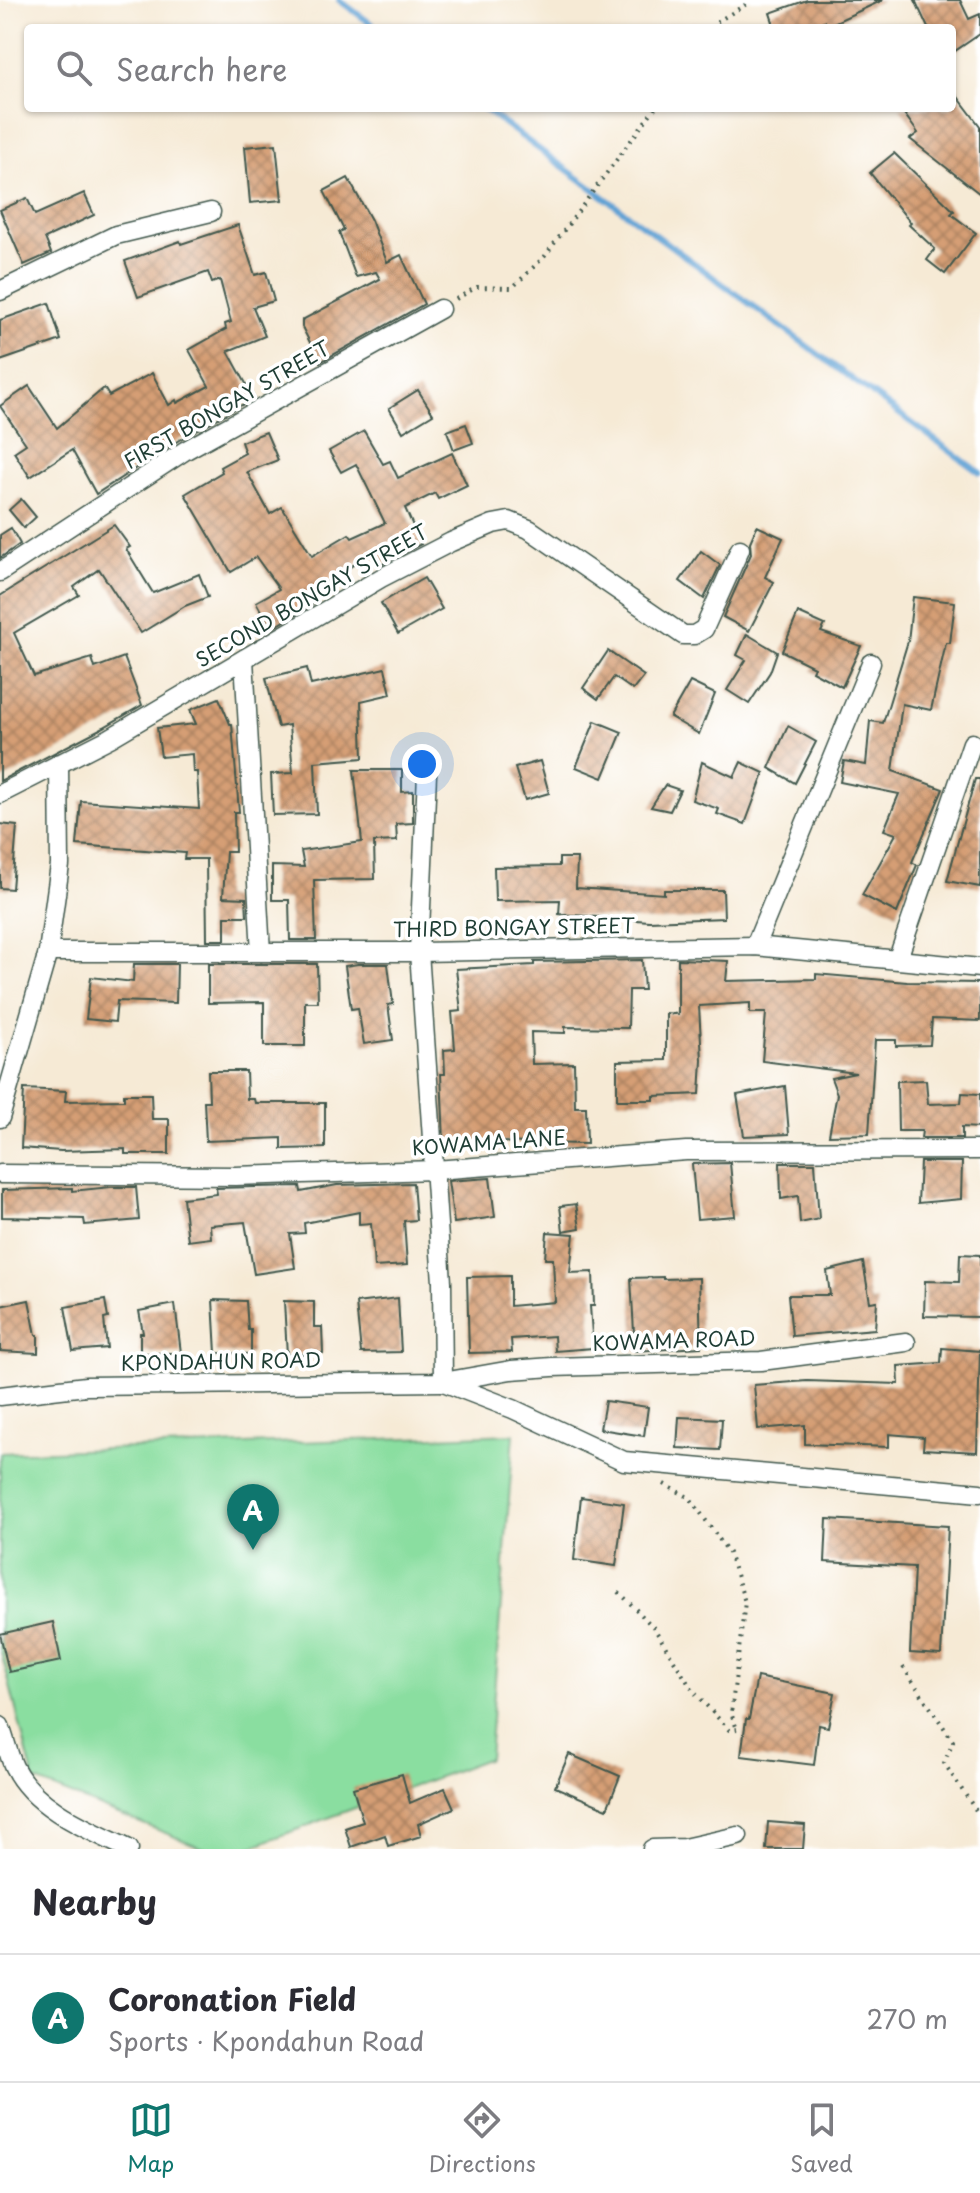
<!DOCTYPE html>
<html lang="en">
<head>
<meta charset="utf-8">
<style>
	body { margin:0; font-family:"Playpen Sans",sans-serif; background:#f7f7f7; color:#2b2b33 }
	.you { position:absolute; left:422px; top:764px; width:28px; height:28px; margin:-20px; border:6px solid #fff; border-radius:50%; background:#1a73e8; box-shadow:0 0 0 12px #1a73e833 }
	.badge { display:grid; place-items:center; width:52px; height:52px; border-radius:50%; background:#0f766e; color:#fff; font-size:26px; font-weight:700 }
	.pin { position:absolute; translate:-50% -66px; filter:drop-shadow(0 2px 4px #0008) }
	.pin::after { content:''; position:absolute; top:42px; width:28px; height:24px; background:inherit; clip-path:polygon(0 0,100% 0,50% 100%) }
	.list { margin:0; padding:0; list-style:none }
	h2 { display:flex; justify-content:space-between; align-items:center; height:104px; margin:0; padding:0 32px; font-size:34px }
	h2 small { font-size:26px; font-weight:400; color:#7c7c81 }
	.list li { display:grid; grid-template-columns:52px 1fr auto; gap:24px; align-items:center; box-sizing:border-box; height:128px; padding:0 32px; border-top:2px solid #e1e1e2 }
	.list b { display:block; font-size:30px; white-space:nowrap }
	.list p { margin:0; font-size:26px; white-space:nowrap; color:#7c7c81 }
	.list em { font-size:26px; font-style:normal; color:#7c7c81 }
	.icon { flex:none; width:44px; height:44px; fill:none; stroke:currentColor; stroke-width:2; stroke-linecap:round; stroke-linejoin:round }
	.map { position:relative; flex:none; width:980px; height:1849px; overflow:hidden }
	.search { position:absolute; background:#fff; box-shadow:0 2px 6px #0004; left:24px; right:24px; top:24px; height:88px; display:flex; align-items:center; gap:20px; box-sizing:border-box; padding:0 28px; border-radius:8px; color:#7c7c81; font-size:30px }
	.sheet { height:232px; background:#fff }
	nav { display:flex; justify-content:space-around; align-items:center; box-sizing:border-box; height:112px; border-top:2px solid #e1e1e2; background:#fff; font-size:22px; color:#7c7c81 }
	nav a { display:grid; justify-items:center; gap:4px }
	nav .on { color:#0f766e }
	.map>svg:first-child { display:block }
	.pitch { fill:#8adea0; stroke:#548e6a; stroke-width:2 }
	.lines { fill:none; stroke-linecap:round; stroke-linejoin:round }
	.stream { stroke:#60a2d4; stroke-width:6 }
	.building { fill:url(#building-cross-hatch) }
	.minor-casing { stroke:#3f574c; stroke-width:21 }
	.path { stroke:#3f574c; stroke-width:4; stroke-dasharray:2 6; stroke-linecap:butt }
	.minor { stroke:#fff; stroke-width:18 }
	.labels { text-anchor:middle; stroke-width:7; stroke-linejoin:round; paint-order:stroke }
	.street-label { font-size:20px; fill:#1f3d34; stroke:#fff }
</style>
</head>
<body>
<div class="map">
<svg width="980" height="1849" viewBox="0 0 980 1849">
	<defs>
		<pattern id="building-cross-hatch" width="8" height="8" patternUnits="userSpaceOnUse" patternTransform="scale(2)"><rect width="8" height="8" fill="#d59e75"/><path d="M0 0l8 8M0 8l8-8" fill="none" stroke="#ac8261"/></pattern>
	</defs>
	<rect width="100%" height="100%" fill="#fff"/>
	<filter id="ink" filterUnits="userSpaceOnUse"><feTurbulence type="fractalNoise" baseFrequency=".0125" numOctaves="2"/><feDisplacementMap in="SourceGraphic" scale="16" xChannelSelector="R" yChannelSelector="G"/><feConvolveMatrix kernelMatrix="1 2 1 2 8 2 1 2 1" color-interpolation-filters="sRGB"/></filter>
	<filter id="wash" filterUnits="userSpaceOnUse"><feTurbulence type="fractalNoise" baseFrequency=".006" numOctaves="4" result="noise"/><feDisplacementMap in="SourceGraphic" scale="32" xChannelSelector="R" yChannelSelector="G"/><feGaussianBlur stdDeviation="1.8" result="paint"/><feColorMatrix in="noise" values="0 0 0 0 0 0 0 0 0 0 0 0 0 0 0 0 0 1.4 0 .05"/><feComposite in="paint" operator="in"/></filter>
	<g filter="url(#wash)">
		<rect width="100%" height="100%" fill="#f6ead5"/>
		<!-- pitch -->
		<path class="pitch" d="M514,1434L489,1758L245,1849H205L34,1780L0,1647V1453Z"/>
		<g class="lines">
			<!-- stream -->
			<g class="stream">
				<path d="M339,0L377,28"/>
				<path d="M483,108L980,473"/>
			</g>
		</g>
		<g id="blocks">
			<!-- building -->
			<g class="building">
				<path d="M807,0H883L827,26L824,21L805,28H775L770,13Z"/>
				<path d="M915,0H960L969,19L980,14V34L952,53V28H928Z"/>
				<path d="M952,89L980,126V194L910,139L918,133L900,108H952Z"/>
				<path d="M276,144L282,200L250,203L245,147Z"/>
				<path d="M894,153L954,211L951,214L976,233L945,274L927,260L935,249L909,225L911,223L870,173Z"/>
				<path d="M348,178L371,220L387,262L401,255L424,304L320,362L302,327V320L380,279L376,272L356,277L339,232L344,230L324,191Z"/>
				<path d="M84,193L94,215L45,238L51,253L24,265L0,210L27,198L35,215Z"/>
				<path d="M238,225L255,275L266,272L274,301L253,307L265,336L228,351L254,398L179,440L96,494L72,450L30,477L14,452L26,444L0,406L29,386L57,428L104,388L109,396L152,373L169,405L176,400L177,403L209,386L189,350L226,329L225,324L231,322L220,280L212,283L208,272L138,297L125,261L180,241L181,244Z"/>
				<path d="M49,303L61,340L0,361V320Z"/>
				<path d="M418,390L433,414L403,432L389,408Z"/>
				<path d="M466,424L473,443L454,450L447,431Z"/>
				<path d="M364,431L383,464L390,461L398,478L452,453L467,485L438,499L435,493L405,508L421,544L379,566L373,553L306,594L312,605L271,629L256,602L279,589L256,557L231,572L185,494L222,472L220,467L245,453L241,442L266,432L278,460L247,472L270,514L282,507L312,556L349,534L352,538L385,523L356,464L341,472L329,451Z"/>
				<path d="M21,499L36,517L24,528L9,510Z"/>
				<path d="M114,525L130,547L126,549L153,593L199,574L208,597L185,606L141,633L99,569L74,587L79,595L14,633L34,676L92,658L95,668L124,657L142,705L104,727L0,781V596Z"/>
				<path d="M757,526L783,538L765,577L774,582L749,631L723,617L751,554L750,542Z"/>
				<path d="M11,528L20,544L0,558V535Z"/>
				<path d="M701,551L720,565L704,599L680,581Z"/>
				<path d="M424,578L442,609L398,634L381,603Z"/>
				<path d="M913,597L955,602L950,643H946L931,710L902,704L893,771L943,789L912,862L917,865L897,913L862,895L896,834L884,830L899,794L840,782L844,761L866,765L870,721L883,723L908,641Z"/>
				<path d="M798,613L825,625L821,632L861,646L842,687L812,671L814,667L782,651Z"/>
				<path d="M747,634L777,652L770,672L749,704L727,690L746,660L737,655Z"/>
				<path d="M608,651L644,676L633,690L614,677L598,699L583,688Z"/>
				<path d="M307,668L311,685L385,668L391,694L361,701L363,758L315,762L317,814L273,815L271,774L293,773L289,725L278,727L266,678Z"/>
				<path d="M690,682L715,694L699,734L670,717Z"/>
				<path d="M219,698L230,724H232L239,812H234L235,852H226L223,897L246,898L247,916H225V940H207L206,859H184L185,853L77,845L81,801L199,809L197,772H193L192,754L161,757L157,728L196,724L190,710Z"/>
				<path d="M595,721L622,732L603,778L576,767Z"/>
				<path d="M788,726L816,742L795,783L769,768Z"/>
				<path d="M540,761L549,793L525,800L515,768Z"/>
				<path d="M702,762L734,777L741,762L764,773L745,824L717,814L719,809L692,800Z"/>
				<path d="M354,770H402V792L413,791V823L396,824L397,841L374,842L375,879L314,880L316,940H290L289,900H272V866L304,867L301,851L362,842Z"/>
				<path d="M975,779H980V887L947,881Z"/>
				<path d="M665,785L680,790L670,811L651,807Z"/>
				<path d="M0,824L17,826L12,889L0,888Z"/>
				<path d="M559,858H577L576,888L664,894V890H723L724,918L649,921L559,914L560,900L495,901L494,867L559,866Z"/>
				<path d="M678,959L728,961L726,981L816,979V974L907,982L980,983V1021L932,1019L930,1045L896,1046V1040H875L869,1134L829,1135L837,1094L831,1078L856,1073L762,1061L766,1013H750V1003L699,1006L702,1060L700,1094L654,1096V1100H617V1061L666,1060V1013L678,1014Z"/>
				<path d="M642,960L644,990H629L628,1028L565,1027V1033L531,1032L532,1064L574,1063L575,1107H586L587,1144L444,1141L441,1074H445L444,1050L455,1049L452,1012L461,1011L456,969L534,965V962Z"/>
				<path d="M134,964H177L176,1003L117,1001L115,1022L86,1019L91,977L133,982Z"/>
				<path d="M208,964H317L318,1002H305V1046H264V1002L208,1003Z"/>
				<path d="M358,964H388L393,1004L388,1005L393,1040L364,1044L358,1008L351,1009L345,966Z"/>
				<path d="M208,1071H246L247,1099H254L255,1103H325V1148L282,1149V1138L206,1141L204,1101H209Z"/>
				<path d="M926,1080L928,1104L961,1103L962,1093L980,1094V1128L962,1127V1138H921L922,1131H898L897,1081Z"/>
				<path d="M785,1086L789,1134L744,1136L737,1095Z"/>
				<path d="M24,1089L66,1091L65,1101L124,1100V1094H151L152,1119H169V1154H125V1149L61,1151L21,1148Z"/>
				<path d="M920,1162H962L961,1199L918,1203Z"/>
				<path d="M730,1163L735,1216L697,1219L692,1164Z"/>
				<path d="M780,1163H815L819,1219L800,1223L798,1196L781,1199Z"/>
				<path d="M490,1178L495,1217L454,1223L448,1181Z"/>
				<path d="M413,1183L416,1220L404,1221L407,1265L374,1267L371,1223L359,1224V1212L304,1223L305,1233L290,1234L295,1268L254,1274L245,1222L210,1225L211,1238L188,1241L183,1198L217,1194L216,1188L300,1186L301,1192L337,1185Z"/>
				<path d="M111,1187H136L139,1220L85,1225L84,1219L2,1217V1190L72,1188V1191Z"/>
				<path d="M576,1204L580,1228L563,1231L560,1206Z"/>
				<path d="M547,1232L574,1234L570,1273L593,1272L594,1306H590L593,1348L555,1351L554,1336L511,1339L512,1352L469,1353L467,1277L510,1276V1306L555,1302L553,1259H545Z"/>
				<path d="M960,1254L980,1255V1317L924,1316L925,1281L959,1282Z"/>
				<path d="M863,1262L870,1302L877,1301L875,1329L792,1336L788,1295H830L827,1271Z"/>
				<path d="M663,1277V1279L699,1278L701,1347L635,1351L631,1278Z"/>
				<path d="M398,1298L401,1352L361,1353L356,1303Z"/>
				<path d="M29,1300L36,1335H38V1353L0,1351V1306Z"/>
				<path d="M105,1300L108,1318L104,1319L107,1348L73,1351L65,1307Z"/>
				<path d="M213,1300L246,1301L248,1330H251V1354L216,1353Z"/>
				<path d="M284,1301L314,1302V1327H322L323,1353L287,1355Z"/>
				<path d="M175,1304L181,1353H140V1333H143L139,1311Z"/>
				<path d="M942,1348L980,1351L977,1452L923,1449L924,1437L889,1434V1447L805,1444V1425L758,1429L754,1385L807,1381L899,1384L898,1366L941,1363Z"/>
				<path d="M605,1401L648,1407L644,1436L600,1429Z"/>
				<path d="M679,1417L722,1419L720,1450L677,1448Z"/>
				<path d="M581,1497L624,1503L616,1566L574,1560Z"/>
				<path d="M827,1519L948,1526L941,1655L910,1653L914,1567L825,1562Z"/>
				<path d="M53,1622L61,1661L9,1672L0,1634Z"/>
				<path d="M757,1677L835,1693L828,1727L819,1725L814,1765L741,1756L746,1719H749Z"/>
				<path d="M569,1754L620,1776L607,1809L555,1787Z"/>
				<path d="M402,1774L410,1803L445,1788L454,1808L418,1824L421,1836L388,1846L385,1835L351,1847L345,1828L363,1822L353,1788Z"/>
				<path d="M768,1822L805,1825L803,1849H766Z"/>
			</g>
		</g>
	</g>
	<g filter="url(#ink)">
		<use href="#blocks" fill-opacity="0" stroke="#3f574c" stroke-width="2"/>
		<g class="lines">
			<defs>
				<g id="minor">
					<path d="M0,291L116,235L211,212"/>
					<path d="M0,572L186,450L440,309"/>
					<path d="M244,659L261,952"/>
					<path d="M427,774L419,952L442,1282L443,1382"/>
					<path d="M0,794L110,738L381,578L451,542L493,524L509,521L529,529L683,635H694L704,629L740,549"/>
					<path d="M755,946L871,663"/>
					<path d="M48,952H419L755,946L980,968"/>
					<path d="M898,958L972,743"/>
					<path d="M0,1118L48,952L60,865L59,763"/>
					<path d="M0,1174L235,1176L435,1170L686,1151L980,1150"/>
					<path d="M446,1383L513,1409L624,1461L980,1493"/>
					<path d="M0,1396L86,1386L443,1382L511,1370L552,1367L761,1361L906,1342"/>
					<path d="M0,1726C5,1739 8,1754 14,1767C35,1809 89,1830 129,1849"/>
					<path d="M652,1849L684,1848L738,1836"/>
				</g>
			</defs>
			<!-- minor casing -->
			<use href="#minor" class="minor-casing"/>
			<!-- path -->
			<g class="path">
				<path d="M712,28L715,23L745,5L747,0"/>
				<path d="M456,299L477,287L512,288L545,256L655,108"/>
				<path d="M664,1484L690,1498L729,1553L745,1602L731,1713L737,1729"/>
				<path d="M619,1592L654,1628L693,1691L729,1730L737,1729"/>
				<path d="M903,1667L953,1741L944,1763L977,1812"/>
			</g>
			<!-- minor -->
			<use href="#minor" class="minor"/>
		</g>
	</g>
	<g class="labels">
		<!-- street labels -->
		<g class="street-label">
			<text transform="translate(227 405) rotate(-30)" y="7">FIRST BONGAY STREET</text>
			<text transform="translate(312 596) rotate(-30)" y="7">SECOND BONGAY STREET</text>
			<text transform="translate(514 928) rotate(-1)" y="7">THIRD BONGAY STREET</text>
			<text transform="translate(489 1143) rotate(-4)" y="7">KOWAMA LANE</text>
			<text transform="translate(674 1341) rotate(-2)" y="7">KOWAMA ROAD</text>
			<text transform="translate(221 1362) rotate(-1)" y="7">KPONDAHUN ROAD</text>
		</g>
	</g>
</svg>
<div class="you"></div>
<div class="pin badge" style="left:253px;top:1550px">A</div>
<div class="search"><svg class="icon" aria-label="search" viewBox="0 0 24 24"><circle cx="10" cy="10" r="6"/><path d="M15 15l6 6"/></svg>Search here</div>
</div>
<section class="sheet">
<h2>Nearby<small></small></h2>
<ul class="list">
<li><span class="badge">A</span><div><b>Coronation Field</b><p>Sports · Kpondahun Road</p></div><em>270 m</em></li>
</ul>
</section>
<nav>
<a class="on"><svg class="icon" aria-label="map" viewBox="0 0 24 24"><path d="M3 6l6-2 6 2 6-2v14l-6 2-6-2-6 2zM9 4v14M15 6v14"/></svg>Map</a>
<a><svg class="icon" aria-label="directions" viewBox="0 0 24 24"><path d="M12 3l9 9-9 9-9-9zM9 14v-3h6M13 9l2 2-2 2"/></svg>Directions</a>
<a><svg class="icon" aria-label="saved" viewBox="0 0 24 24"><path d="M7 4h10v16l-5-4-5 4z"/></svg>Saved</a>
</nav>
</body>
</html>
